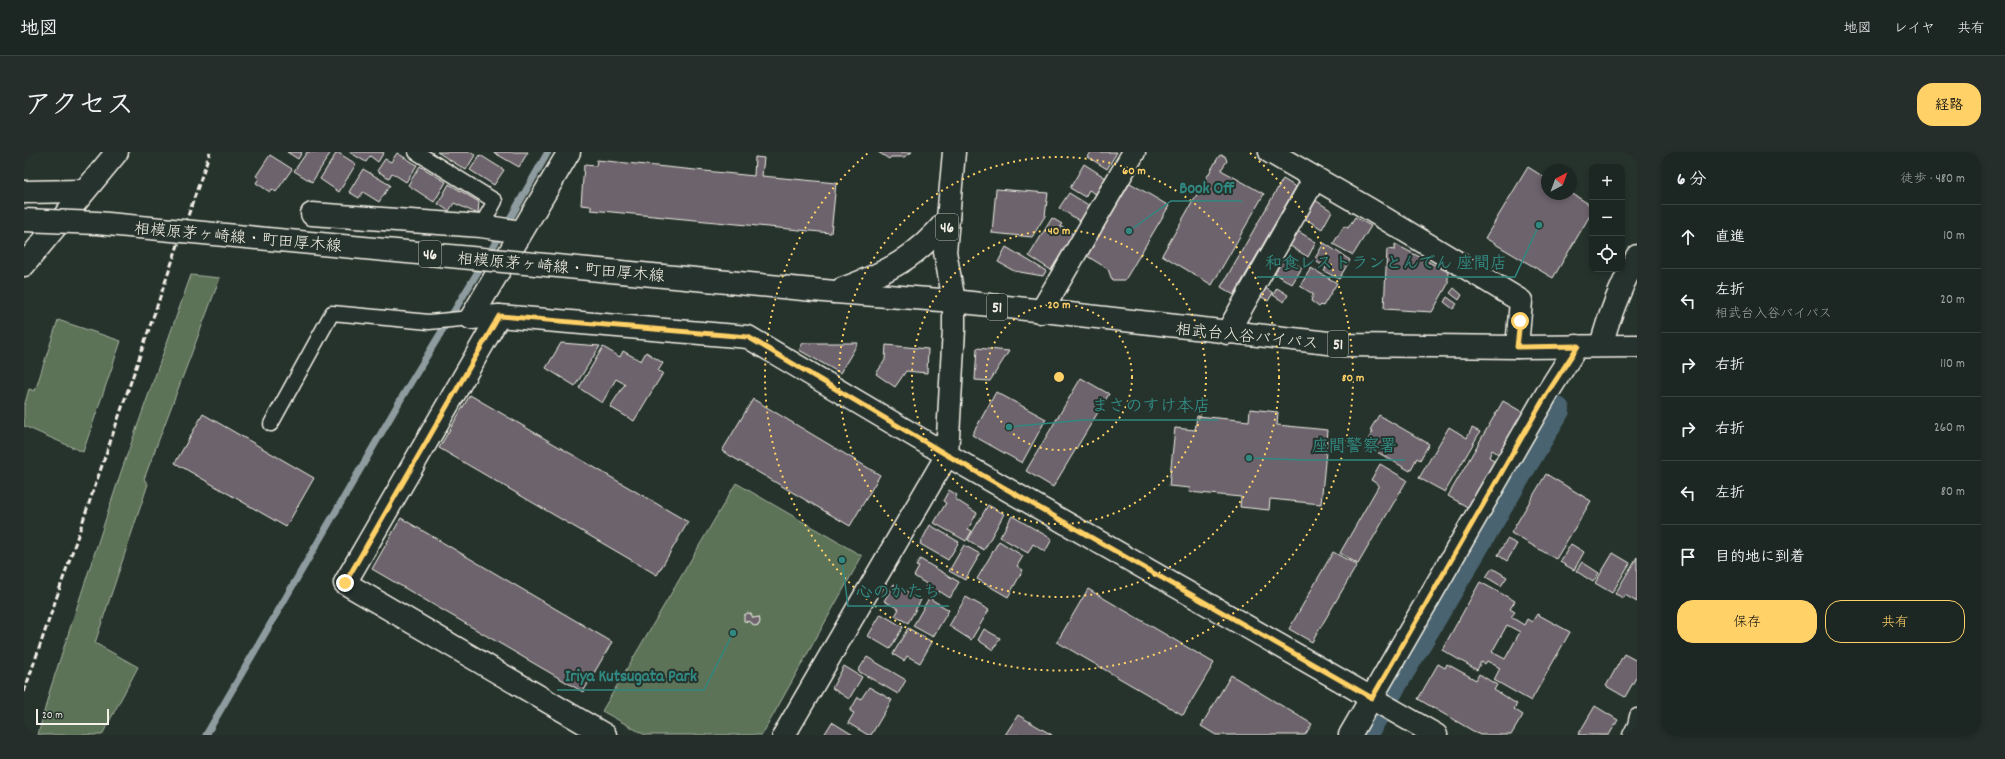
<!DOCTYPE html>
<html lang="ja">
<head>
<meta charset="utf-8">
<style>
	body { margin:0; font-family:Dekko,"Klee One",sans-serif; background:#252e2a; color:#f1f3f6 }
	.controls { position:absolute; right:12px; top:12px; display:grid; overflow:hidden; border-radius:8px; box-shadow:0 2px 6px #0003 }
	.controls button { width:36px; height:36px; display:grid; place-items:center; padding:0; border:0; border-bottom:1px solid #3a4340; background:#1c2622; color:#f1f3f6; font:20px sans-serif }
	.compass { position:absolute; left:1517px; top:12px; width:36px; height:36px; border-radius:50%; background:#1c2622; box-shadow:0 2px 6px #0003; rotate:41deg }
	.scale { position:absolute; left:12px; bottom:10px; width:73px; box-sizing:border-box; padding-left:4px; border:2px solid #f4f1e8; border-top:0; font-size:11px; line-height:14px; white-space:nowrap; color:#f4f1e8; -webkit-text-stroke:3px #26332d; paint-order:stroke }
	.stop { position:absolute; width:12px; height:12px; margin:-9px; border:3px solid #ffd166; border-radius:50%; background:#fff }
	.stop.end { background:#ffd166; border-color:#fff; box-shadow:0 1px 4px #0008 }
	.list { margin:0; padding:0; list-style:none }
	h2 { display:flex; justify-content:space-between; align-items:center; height:52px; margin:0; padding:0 16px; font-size:17px }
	h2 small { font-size:13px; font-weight:400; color:#a0a5a5 }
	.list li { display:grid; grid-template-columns:26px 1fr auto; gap:12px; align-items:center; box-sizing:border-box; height:64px; padding:0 16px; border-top:1px solid #3a4340 }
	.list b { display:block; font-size:15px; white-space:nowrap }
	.list p { margin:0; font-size:13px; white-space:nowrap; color:#a0a5a5 }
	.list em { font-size:13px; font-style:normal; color:#a0a5a5 }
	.actions { display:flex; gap:8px; padding:12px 16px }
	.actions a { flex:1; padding:9px 0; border:1px solid #ffd166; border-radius:16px; text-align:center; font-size:14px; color:#ffd166 }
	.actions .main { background:#ffd166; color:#111 }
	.icon { flex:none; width:22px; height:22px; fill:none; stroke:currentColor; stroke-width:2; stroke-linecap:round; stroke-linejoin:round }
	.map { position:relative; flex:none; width:1613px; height:583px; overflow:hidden; border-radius:16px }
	header { display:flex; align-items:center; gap:24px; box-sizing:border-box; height:56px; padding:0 20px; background:#1c2622; border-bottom:1px solid #3a4340 }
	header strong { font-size:19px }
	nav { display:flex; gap:22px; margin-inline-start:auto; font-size:14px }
	.intro { display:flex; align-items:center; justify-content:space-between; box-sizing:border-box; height:96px; padding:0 24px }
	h1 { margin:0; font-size:28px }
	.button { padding:10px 18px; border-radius:16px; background:#ffd166; color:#111; font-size:14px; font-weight:700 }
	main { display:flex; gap:24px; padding:0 24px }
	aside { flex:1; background:#1c2622; border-radius:16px; box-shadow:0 2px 6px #0003 }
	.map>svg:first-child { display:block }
	.green { fill:#5b7358; stroke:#a8b2a0 }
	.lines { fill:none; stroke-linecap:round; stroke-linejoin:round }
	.stream { stroke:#8e9c9f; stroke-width:7 }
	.canal { stroke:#4a646f; stroke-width:26 }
	.building { fill:#6c646c; stroke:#f4f1e8; fill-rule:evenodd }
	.service-casing { stroke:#f4f1e8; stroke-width:17 }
	.minor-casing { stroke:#f4f1e8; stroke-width:25 }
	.tertiary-casing { stroke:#f4f1e8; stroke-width:25 }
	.primary-casing { stroke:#f4f1e8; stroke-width:25 }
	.service { stroke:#26332d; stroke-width:14 }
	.minor { stroke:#26332d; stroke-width:22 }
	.tertiary { stroke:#26332d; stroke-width:22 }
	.primary { stroke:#26332d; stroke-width:22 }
	.rail { stroke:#f4f1e8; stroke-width:3; stroke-dasharray:6 3; stroke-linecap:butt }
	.primary-bridge-casing { stroke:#f4f1e8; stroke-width:25; stroke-linecap:butt }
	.primary-bridge { stroke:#26332d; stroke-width:22 }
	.route { stroke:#ffd166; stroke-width:5 }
	.ring { fill:none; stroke:#ffd166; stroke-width:2; stroke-dasharray:2 4 }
	.labels { text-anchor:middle; stroke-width:4; stroke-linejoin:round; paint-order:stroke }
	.shield { fill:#26332d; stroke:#b6b8b0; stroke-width:1 }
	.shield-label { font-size:15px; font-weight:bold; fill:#f4f1e8 }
	.street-label { font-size:16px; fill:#f4f1e8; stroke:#26332d }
	.centre { fill:#ffd166; stroke:#26332d; stroke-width:2 }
	.ring-label { font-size:12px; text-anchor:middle; font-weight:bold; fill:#ffd166; stroke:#26332d; stroke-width:4; stroke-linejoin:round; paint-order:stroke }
	.leader { fill:none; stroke:#318880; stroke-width:1.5 }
	.callout-dot { fill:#318880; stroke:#26332d; stroke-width:1.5 }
	.callout-label { font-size:17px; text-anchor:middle; font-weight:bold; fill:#318880; stroke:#26332d; stroke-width:4; stroke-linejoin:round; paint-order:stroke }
</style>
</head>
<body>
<header>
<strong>地図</strong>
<nav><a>地図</a><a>レイヤ</a><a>共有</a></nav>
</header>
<div class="intro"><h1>アクセス</h1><a class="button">経路</a></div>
<main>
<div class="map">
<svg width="1613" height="583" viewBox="0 0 1613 583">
	<rect width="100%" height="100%" fill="#26332d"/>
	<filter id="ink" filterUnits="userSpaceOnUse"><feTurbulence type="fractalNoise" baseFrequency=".025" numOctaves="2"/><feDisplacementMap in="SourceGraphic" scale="8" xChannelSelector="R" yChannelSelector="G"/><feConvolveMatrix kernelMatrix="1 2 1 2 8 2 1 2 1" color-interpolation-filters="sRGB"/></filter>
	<g filter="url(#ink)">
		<!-- green -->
		<g class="green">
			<path d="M167,123L196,126L120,327L124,332L71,491L114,515L78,583H14L25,541L97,320Z"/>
			<path d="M34,168L97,189L59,300L0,274V255L5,237L11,239Z"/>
			<path d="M712,331L838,404L738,583H621L578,559Z"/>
		</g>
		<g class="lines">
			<!-- stream -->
			<path class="stream" d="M182,583L384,235L484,70L524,0"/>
			<!-- canal -->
			<path class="canal" d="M1340,583L1533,258"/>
		</g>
		<!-- building -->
		<g class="building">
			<path d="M263,0H278L274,7Z"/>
			<path d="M283,0H307L288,30L270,19Z"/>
			<path d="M313,0L332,12L315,40L296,27Z"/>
			<path d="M325,0H360L354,10L346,4L342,10Z"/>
			<path d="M413,0H446L451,3L442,18Z"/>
			<path d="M469,0H504L495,15Z"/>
			<path d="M854,0H888L880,5H867L865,7Z"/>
			<path d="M1067,0H1093L1083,17L1064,5Z"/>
			<path d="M373,1L393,13L382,30L368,21L365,26L353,19L361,7L367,10Z"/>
			<path d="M246,3L268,17L252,40L248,37L246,40L232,31L235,26L232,24Z"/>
			<path d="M456,3L480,18L470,33L446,18Z"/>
			<path d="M1197,3L1201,4L1203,9L1197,18L1240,42L1188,133L1138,103L1195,4Z"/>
			<path d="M731,5L740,6L738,24L812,31L807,81L567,58V54L557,53L560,13L572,14L573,8L730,24Z"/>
			<path d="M1060,12L1082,26L1072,42L1065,38L1061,45L1046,36Z"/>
			<path d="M396,14L422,30L410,50L384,33Z"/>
			<path d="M1504,15L1523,27V42L1547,41L1568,54V60L1529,126L1461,86Z"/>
			<path d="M339,17L366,33L355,50L339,40L335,46L325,40Z"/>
			<path d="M1259,27L1272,35L1210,143L1197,135Z"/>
			<path d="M1106,31L1145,54L1101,128H1088L1084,117L1063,104Z"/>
			<path d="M425,32L455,50L454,62L430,51L425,59L414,52Z"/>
			<path d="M972,37L1024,41L1021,64L1008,85L968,81Z"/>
			<path d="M1045,41L1066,54L1056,69L1035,56Z"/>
			<path d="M1291,48L1308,59L1298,77L1280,66Z"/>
			<path d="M1331,65L1347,74L1329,103L1309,92L1320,74L1324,76Z"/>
			<path d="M1028,66L1038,72L1036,74L1049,82L1027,118L1005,104Z"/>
			<path d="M1272,78L1292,90L1284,105L1263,92Z"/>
			<path d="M1300,91L1326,108L1315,127L1300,119L1302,116L1290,108Z"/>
			<path d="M1371,92L1424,120V132L1408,160L1360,157L1363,97L1371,98Z"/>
			<path d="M982,95L1022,119L1019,124L990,119L974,110Z"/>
			<path d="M1257,103L1278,116L1268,132L1247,119Z"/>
			<path d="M1287,116L1313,131L1299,154L1297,153L1295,155L1287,149L1289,142L1276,134Z"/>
			<path d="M1240,135L1249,141L1244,149L1235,143Z"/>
			<path d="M1253,136L1264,143L1260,150L1249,143Z"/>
			<path d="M1430,136L1438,143L1435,148L1426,141Z"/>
			<path d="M1423,145L1433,152L1429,157L1420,150Z"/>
			<path d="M537,191L576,194L551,234L522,216Z"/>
			<path d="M779,191H834L816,221L775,198Z"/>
			<path d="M862,193L904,197L903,221L882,219L871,235L852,222L861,208Z"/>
			<path d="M579,195L596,205L599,199L617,209L622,200L639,211L634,219L639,221L610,269L586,255L601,232L592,227L578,251L555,236Z"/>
			<path d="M953,196L985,199L966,229L951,228Z"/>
			<path d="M1057,226L1085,242L1029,335L1002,319Z"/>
			<path d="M972,240L1022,267L998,311L948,283Z"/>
			<path d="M446,243L664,370L633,423L415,296Z"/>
			<path d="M729,247L856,323L826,374L698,299Z"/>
			<path d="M1479,249L1500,261L1476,303L1468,298L1465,305L1474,311L1447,357L1424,344Z"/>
			<path d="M1226,257L1254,260L1253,273L1304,278L1297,352L1246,347L1245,358L1216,355L1217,345L1165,340L1166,336L1145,334L1151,276L1171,278L1173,264L1225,269Z"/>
			<path d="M179,262L290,326L262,375L151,311Z"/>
			<path d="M1355,263L1405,292L1396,308L1393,306L1386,319L1341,293L1349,279L1346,278Z"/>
			<path d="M1425,275L1443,286L1448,276L1456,280L1421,340L1395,326Z"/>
			<path d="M1356,312L1383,328L1334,412L1316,401L1355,333L1347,328Z"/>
			<path d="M1522,322L1567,349L1532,407L1487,381Z"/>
			<path d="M925,338L933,343L931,347L953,361L944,377L948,379L942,389L910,371L922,351L919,349Z"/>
			<path d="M964,353L980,362L960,398L944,388Z"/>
			<path d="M988,364L1028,387L1021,400L1009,392L1004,401L976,385Z"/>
			<path d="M377,366L588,490L559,540L348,417Z"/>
			<path d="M906,373L935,390L924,408L896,392Z"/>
			<path d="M1483,387L1493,392L1483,409L1474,403Z"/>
			<path d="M975,389L999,404L993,414L999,418L984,445L953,427Z"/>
			<path d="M1547,392L1560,400L1550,418L1536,410Z"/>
			<path d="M940,393L956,402L941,428L925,419Z"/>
			<path d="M1309,400L1333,413L1288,490L1265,477Z"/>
			<path d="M1589,401L1606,411L1588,441L1571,431Z"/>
			<path d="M1613,405V450L1601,443L1600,446L1591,442Z"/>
			<path d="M896,407L935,430L926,446L915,439L914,442L902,435L904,433L890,424L895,415L892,414Z"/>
			<path d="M1558,410L1575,421L1569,430L1552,419Z"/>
			<path d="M1468,416L1483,425L1477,434L1462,425Z"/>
			<path d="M1456,430L1491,449L1486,457L1491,460L1487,465L1500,473L1503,467L1508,470L1513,462L1546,480L1507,549L1470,528L1476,516L1463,509L1461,512L1457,510L1453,518L1418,498ZM1483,473L1496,480L1481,507L1468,500Z"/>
			<path d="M870,432L897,448L884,471L871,464L875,457L860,449Z"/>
			<path d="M1064,437L1190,511L1159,563L1033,490Z"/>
			<path d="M942,445L965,458L947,488L925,474Z"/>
			<path d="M905,446L925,458L909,485L889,474Z"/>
			<path d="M724,461L727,462L729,466L735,465L736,469L735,473L730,474L727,470L720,469V463Z"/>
			<path d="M857,462L879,475L866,497L844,484Z"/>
			<path d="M884,476L908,490L896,511L883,504L880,509L869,502Z"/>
			<path d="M960,477L976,486L969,498L954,488Z"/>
			<path d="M1600,502L1613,509V524L1601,545L1582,534Z"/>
			<path d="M843,505L882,528L874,542L834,519Z"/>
			<path d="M1414,512L1421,516L1423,512L1452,528L1455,522L1473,533L1470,538L1493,552L1490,557L1499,563L1487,583H1456L1394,547Z"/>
			<path d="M820,514L838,525L825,547L808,536Z"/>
			<path d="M1207,523L1288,572L1281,583H1192L1177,574Z"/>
			<path d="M845,535L868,548L847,583H844L824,571L830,561L826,559L834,545L837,547Z"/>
			<path d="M1571,554L1594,568L1585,583H1554Z"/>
			<path d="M994,563L1028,583H981Z"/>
			<path d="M808,570L829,583H800Z"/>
		</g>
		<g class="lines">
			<defs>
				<g id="service">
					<path d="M392,0L471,49L457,74"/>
					<path d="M247,272L308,161L405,170L447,166"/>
					<path d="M1606,583L1611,573L1613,564"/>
				</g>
				<g id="minor">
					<path d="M1246,0L1345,57L1497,149L1493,195"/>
					<path d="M0,40L59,39"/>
					<path d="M288,62L457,74L497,80"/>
					<path d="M0,113L93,0"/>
					<path d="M1017,160L1110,0"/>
					<path d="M447,166L545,0"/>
					<path d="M1203,181L1291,26"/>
					<path d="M1577,193C1586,161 1597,133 1613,104"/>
					<path d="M1326,583L1522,243L1553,194"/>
				</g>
				<g id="tertiary">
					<path d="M475,164L321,431L581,583"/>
					<path d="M447,166L475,164L724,185L923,303L1412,583"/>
					<path d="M760,583L923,303L930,177V149"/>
				</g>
				<g id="primary">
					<path d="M818,137C864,120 892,106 924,67"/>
					<path d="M811,140L930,149L1322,193L1493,195L1613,194"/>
					<path d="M930,149L921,100L930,0"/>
				</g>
			</defs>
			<!-- service casing -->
			<use href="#service" class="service-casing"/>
			<!-- minor casing -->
			<use href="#minor" class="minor-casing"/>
			<!-- tertiary casing -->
			<use href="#tertiary" class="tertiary-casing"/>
			<!-- primary casing -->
			<use href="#primary" class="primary-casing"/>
			<!-- service -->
			<use href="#service" class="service"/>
			<!-- minor -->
			<use href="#minor" class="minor"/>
			<!-- tertiary -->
			<use href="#tertiary" class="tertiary"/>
			<!-- primary -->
			<use href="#primary" class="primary"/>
			<!-- rail -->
			<path class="rail" d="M0,540L186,0"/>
			<defs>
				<path id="primary-bridge" d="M0,68L73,71L811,140"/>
			</defs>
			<!-- primary-bridge casing -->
			<use href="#primary-bridge" class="primary-bridge-casing"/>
			<!-- primary-bridge -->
			<use href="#primary-bridge" class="primary-bridge"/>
		</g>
	</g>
	<g class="lines" filter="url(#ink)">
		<!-- route -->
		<path class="route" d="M321,431L475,164L724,185L923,303L1348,546L1522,243L1554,194L1493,195L1496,169"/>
	</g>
	<!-- distance rings -->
	<g class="ring">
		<circle cx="1035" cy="225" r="73"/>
		<circle cx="1035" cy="225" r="147"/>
		<circle cx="1035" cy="225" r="220"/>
		<path d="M1226 1A294 294 0 1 1 844 1"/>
	</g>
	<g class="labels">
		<!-- shield labels -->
		<g class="shield">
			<rect x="912" y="62" width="22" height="26" rx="3"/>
			<rect x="395" y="89" width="22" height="26" rx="3"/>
			<rect x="963" y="142" width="20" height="26" rx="3"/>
			<rect x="1304" y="179" width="20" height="26" rx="3"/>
		</g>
		<g class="shield-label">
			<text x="923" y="80">46</text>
			<text x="406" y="107">46</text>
			<text x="973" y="160">51</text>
			<text x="1314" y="197">51</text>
		</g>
		<!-- street labels -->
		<g class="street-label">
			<text transform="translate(214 84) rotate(5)" y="6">相模原茅ヶ崎線・町田厚木線</text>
			<text transform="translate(537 114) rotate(5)" y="6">相模原茅ヶ崎線・町田厚木線</text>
			<text transform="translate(1223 183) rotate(6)" y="6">相武台入谷バイパス</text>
		</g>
	</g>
	<circle cx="1035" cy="225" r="6" class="centre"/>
	<g class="ring-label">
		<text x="1110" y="22">60 m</text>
		<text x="1035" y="82">40 m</text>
		<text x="1035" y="156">20 m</text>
		<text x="1329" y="229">80 m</text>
	</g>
	<!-- callouts -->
	<path class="leader" d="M1105 79L1147 49H1218M1515 73L1491 125H1233M985 275L1059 268H1194M1225 306L1280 308H1381M818 408L824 454H925M709 481L680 538H533"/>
	<g class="callout-dot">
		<circle cx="1105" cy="79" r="4"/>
		<circle cx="1515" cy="73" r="4"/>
		<circle cx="985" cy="275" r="4"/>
		<circle cx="1225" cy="306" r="4"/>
		<circle cx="818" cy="408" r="4"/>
		<circle cx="709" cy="481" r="4"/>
	</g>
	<g class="callout-label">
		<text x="1183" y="41">Book Off</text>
		<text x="1362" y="116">和食レストランとんでん 座間店</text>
		<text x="1127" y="259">まさのすけ本店</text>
		<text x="1330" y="299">座間警察署</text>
		<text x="874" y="445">心のかたち</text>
		<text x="607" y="529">Iriya Kutsugata Park</text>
	</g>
</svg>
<div class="controls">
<button>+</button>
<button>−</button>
<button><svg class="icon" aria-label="locate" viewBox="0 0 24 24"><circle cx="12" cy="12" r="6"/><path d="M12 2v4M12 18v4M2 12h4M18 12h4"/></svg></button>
</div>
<svg class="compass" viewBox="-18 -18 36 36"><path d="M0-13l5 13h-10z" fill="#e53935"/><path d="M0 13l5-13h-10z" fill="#a0a5a5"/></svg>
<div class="scale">20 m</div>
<div class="stop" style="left:1496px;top:169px"></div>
<div class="stop end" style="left:321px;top:431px"></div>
</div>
<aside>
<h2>6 分<small>徒歩 · 480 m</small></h2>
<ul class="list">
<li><svg class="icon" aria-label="ahead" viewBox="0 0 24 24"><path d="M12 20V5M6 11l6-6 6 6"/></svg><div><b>直進</b></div><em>10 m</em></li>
<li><svg class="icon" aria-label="left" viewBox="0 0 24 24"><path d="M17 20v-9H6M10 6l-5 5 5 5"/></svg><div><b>左折</b><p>相武台入谷バイパス</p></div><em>20 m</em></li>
<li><svg class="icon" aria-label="right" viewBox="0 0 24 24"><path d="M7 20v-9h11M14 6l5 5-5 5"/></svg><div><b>右折</b></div><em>110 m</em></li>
<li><svg class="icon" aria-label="right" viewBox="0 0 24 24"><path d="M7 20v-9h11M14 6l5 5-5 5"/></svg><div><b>右折</b></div><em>260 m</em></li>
<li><svg class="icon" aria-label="left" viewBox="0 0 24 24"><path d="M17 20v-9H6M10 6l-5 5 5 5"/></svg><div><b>左折</b></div><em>80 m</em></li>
<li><svg class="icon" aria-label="arrive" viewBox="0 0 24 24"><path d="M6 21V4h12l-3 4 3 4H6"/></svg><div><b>目的地に到着</b></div></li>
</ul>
<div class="actions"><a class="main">保存</a><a>共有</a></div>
</aside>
</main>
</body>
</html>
